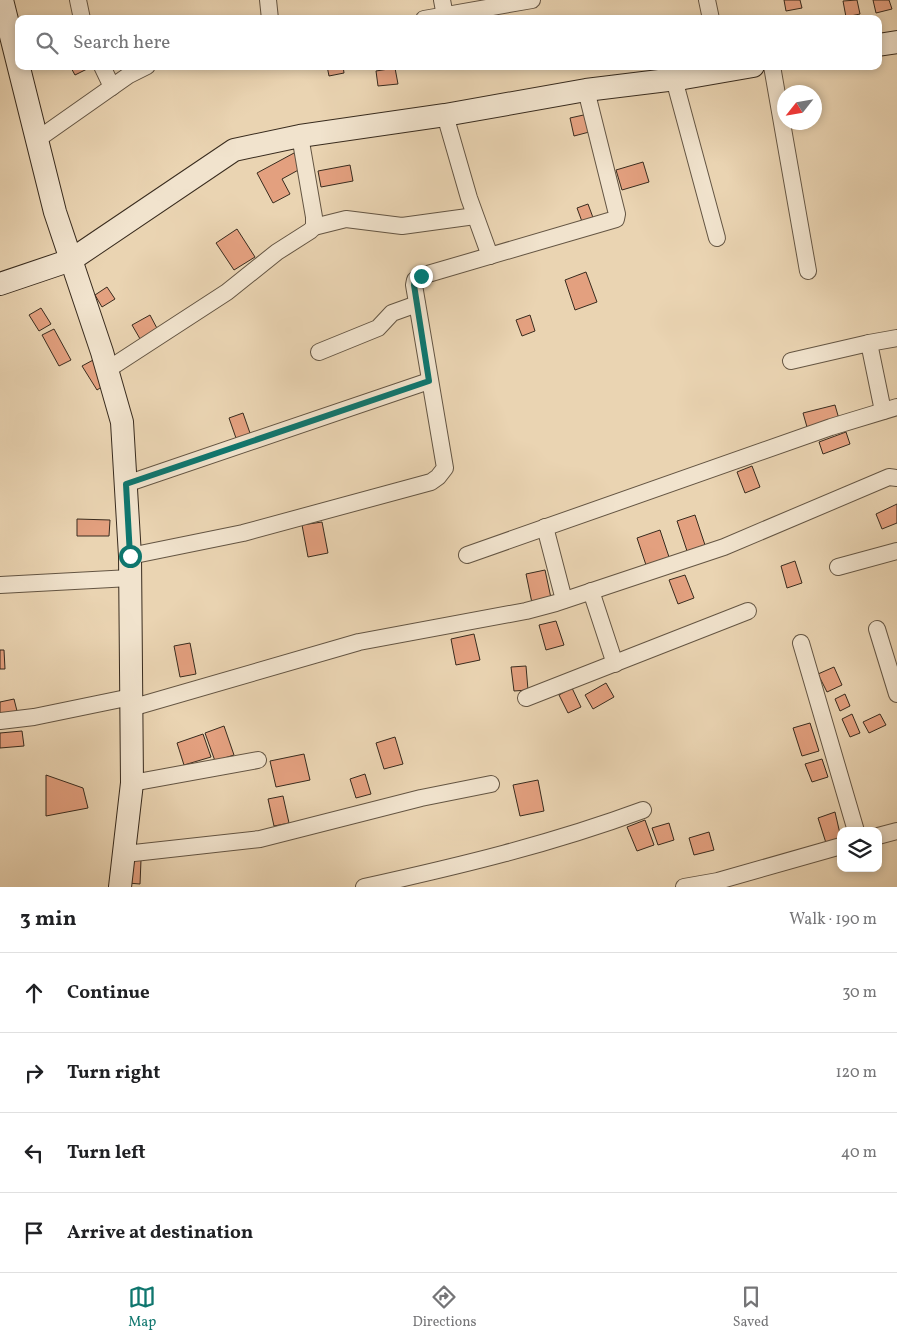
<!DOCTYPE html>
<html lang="en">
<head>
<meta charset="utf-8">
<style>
	body { margin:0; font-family:Vollkorn,serif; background:#f2f2f2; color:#202124 }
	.controls { position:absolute; right:15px; bottom:15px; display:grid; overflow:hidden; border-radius:10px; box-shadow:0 2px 8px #0003 }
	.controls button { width:45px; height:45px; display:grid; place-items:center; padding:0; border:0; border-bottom:1px solid #e0e0e0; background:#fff; color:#202124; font:25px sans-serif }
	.compass { position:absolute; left:777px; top:85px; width:45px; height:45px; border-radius:50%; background:#fff; box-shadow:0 2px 8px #0003; rotate:239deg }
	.stop { position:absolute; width:15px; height:15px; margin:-11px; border:4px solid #0f766e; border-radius:50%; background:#fff }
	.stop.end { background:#0f766e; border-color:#fff; box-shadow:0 1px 5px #0008 }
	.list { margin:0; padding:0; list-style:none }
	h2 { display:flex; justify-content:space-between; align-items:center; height:65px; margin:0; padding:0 20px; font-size:21px }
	h2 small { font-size:16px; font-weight:400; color:#757577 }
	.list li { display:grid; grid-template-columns:32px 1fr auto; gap:15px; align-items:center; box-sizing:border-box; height:80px; padding:0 20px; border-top:1px solid #e0e0e0 }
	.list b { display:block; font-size:19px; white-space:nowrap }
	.list em { font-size:16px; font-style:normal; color:#757577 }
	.icon { flex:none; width:28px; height:28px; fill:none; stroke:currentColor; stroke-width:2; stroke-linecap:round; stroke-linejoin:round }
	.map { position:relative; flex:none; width:897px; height:887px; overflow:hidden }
	.search { position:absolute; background:#fff; box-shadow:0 2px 8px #0003; left:15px; right:15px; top:15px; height:55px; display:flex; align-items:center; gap:12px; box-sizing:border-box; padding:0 18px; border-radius:10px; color:#757577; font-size:19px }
	.sheet { height:385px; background:#fff }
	nav { display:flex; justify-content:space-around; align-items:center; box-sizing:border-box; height:70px; border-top:1px solid #e0e0e0; background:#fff; font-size:14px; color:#757577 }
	nav a { display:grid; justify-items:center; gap:2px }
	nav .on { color:#0f766e }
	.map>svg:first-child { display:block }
	.building { fill:#e3a07f; stroke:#382b1e }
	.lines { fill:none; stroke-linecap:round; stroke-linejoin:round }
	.street-casing { stroke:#645543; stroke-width:18 }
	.secondary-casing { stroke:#382b1e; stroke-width:24 }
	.street { stroke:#f1e3cd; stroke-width:16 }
	.secondary { stroke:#f1e3cd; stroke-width:22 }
	.route { stroke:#0f766e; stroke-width:6 }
</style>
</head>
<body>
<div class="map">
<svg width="897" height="887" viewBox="0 0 897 887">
	<rect width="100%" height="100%" fill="#ead4b2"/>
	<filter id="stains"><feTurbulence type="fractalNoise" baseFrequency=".004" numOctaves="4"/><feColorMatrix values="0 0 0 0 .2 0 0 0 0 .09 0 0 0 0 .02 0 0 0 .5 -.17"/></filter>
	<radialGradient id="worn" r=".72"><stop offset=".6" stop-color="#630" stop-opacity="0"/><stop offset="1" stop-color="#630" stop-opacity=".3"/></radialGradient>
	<!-- building -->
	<g class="building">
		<path d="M784,0H800L802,8L786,11Z"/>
		<path d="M857,0L860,14L846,17L843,1Z"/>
		<path d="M873,0H889L892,9L876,13Z"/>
		<path d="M70,66H86L87,69L75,75Z"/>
		<path d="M327,66H343L344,73L329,76Z"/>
		<path d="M395,68L398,84L378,86L376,71Z"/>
		<path d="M588,114L593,131L574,136L570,118Z"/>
		<path d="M294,153L302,168L282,179L290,194L273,203L257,173Z"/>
		<path d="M643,162L649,182L622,190L616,170Z"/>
		<path d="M350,165L353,181L321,187L318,171Z"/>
		<path d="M588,204L595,223L584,227L577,208Z"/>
		<path d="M237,229L255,257L234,270L216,243Z"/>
		<path d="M586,272L597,302L575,310L565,280Z"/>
		<path d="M107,287L115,299L102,307L95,295Z"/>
		<path d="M41,308L51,324L39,331L29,315Z"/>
		<path d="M150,315L160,334L143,344L132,325Z"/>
		<path d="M530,315L535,331L522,336L516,320Z"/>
		<path d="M54,329L71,360L59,366L42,335Z"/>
		<path d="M95,359L109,382L97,390L82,366Z"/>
		<path d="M835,405L839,419L807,427L803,413Z"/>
		<path d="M243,413L251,436L237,441L229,418Z"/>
		<path d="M846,432L850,444L823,454L819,442Z"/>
		<path d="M752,466L760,487L745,493L737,472Z"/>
		<path d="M897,504V523L882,529L876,514Z"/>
		<path d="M695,515L705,545L687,551L677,521Z"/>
		<path d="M77,519L110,520L109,536H77Z"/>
		<path d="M322,522L328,553L308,557L302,525Z"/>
		<path d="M660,530L669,557L646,565L637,538Z"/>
		<path d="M795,561L802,583L787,588L781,566Z"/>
		<path d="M545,570L551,598L532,603L526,574Z"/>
		<path d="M685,575L694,598L678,604L669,580Z"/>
		<path d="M556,621L564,645L546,650L539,625Z"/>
		<path d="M474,634L480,660L456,665L451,639Z"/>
		<path d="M190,643L196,674L180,677L174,646Z"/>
		<path d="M0,650H4L5,669H0Z"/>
		<path d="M526,666L528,690L514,691L511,667Z"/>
		<path d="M834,667L842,685L827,692L818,674Z"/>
		<path d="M606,683L614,697L593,709L585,695Z"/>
		<path d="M572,688L581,707L568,713L559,695Z"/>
		<path d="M845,694L850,706L840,711L835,699Z"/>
		<path d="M14,699L18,715L0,718V702Z"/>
		<path d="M852,714L860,733L850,737L842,719Z"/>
		<path d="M880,714L886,725L869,733L863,722Z"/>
		<path d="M810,723L819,751L802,756L793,728Z"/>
		<path d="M224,726L234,755L215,761L205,733Z"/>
		<path d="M22,731L24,746L0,748V733Z"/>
		<path d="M203,734L211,757L184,765L177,743Z"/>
		<path d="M395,737L403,764L384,769L376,743Z"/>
		<path d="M304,754L310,780L276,787L270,761Z"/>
		<path d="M822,759L828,777L812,782L805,764Z"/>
		<path d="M365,774L371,794L356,798L350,779Z"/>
		<path d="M46,775L83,788L88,808L46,816Z"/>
		<path d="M538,780L544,811L520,816L513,785Z"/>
		<path d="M283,796L289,823L274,826L268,799Z"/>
		<path d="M835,812L841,838L826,843L818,818Z"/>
		<path d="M645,820L654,845L637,851L627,827Z"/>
		<path d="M669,823L674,840L658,845L652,828Z"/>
		<path d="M709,832L714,850L694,855L689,838Z"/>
		<path d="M129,859L141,860L140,884L128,883Z"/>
	</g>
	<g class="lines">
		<defs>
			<g id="street">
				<path d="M78,0L82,19"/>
				<path d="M268,0L270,19"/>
				<path d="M442,0L445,16"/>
				<path d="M707,0L711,19"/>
				<path d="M424,19L532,0"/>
				<path d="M102,66L112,87"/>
				<path d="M772,66L808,271"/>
				<path d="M674,79L717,238"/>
				<path d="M445,115L469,198L490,256"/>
				<path d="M38,139L129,75L147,66"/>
				<path d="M314,227L346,219L402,226L475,216"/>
				<path d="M869,343L897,338"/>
				<path d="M319,352L378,328L392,313L417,304"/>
				<path d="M791,361L869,343L883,411"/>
				<path d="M107,370L227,292L277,252L310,231L314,227V217L300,136"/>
				<path d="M126,484L429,381"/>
				<path d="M545,527L564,600"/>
				<path d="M467,555L831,427L897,407"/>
				<path d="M130,556L243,533L431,482L438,477L445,468L414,285L415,280L421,276L616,219L617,214L586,90"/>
				<path d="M838,567L897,551"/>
				<path d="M0,585L130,578"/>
				<path d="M591,591L615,664"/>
				<path d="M877,629L897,694"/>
				<path d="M801,643L856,831"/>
				<path d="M526,698L748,611"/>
				<path d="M131,708L359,642L526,611L556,603L724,547L889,477L897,478"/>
				<path d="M0,721L34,717L131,697"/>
				<path d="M132,783L258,760"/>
				<path d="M878,836L897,831"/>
				<path d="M125,854L260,839L421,798L491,784"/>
				<path d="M364,887C459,866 551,844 643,810"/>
				<path d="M684,887L718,881L841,846"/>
			</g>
			<g id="secondary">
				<path d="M2,0L55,212L102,352L122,422L130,556L132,783L120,887"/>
				<path d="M878,45L897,42"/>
				<path d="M0,284L71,260L234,150L300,136L445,115L586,90L684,78L753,66"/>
			</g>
		</defs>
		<!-- street casing -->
		<use href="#street" class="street-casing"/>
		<!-- secondary casing -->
		<use href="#secondary" class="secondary-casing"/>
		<!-- street -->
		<use href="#street" class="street"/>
		<!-- secondary -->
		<use href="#secondary" class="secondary"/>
	</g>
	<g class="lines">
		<!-- route -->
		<path class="route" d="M130,556L126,484L429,381L414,285L415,280L421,276"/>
	</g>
	<rect width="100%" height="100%" filter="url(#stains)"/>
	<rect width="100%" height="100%" fill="url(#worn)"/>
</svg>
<div class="controls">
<button><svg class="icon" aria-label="layers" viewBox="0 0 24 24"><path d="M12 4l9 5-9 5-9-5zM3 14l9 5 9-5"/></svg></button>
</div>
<svg class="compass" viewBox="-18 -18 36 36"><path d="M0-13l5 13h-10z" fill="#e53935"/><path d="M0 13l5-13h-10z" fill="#757577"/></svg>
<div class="stop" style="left:130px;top:556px"></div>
<div class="stop end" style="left:421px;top:276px"></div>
<div class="search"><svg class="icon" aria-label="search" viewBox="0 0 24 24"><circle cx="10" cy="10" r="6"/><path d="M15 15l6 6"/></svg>Search here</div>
</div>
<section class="sheet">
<h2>3 min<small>Walk · 190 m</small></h2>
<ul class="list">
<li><svg class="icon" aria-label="ahead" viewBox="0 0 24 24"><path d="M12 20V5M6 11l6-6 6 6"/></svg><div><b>Continue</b></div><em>30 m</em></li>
<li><svg class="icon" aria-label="right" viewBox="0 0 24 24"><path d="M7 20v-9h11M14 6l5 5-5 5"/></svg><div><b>Turn right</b></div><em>120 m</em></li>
<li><svg class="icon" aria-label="left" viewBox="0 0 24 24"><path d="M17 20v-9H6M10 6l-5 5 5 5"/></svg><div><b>Turn left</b></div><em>40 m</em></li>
<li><svg class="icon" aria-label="arrive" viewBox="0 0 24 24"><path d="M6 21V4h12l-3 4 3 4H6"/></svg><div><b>Arrive at destination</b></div></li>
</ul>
</section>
<nav>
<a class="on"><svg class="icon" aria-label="map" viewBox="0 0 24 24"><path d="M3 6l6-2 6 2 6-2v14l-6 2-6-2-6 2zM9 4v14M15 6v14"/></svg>Map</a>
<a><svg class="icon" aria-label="directions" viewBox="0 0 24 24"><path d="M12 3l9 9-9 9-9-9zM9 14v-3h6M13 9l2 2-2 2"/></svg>Directions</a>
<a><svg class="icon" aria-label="saved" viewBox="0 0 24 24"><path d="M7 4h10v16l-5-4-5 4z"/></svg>Saved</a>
</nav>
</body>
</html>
